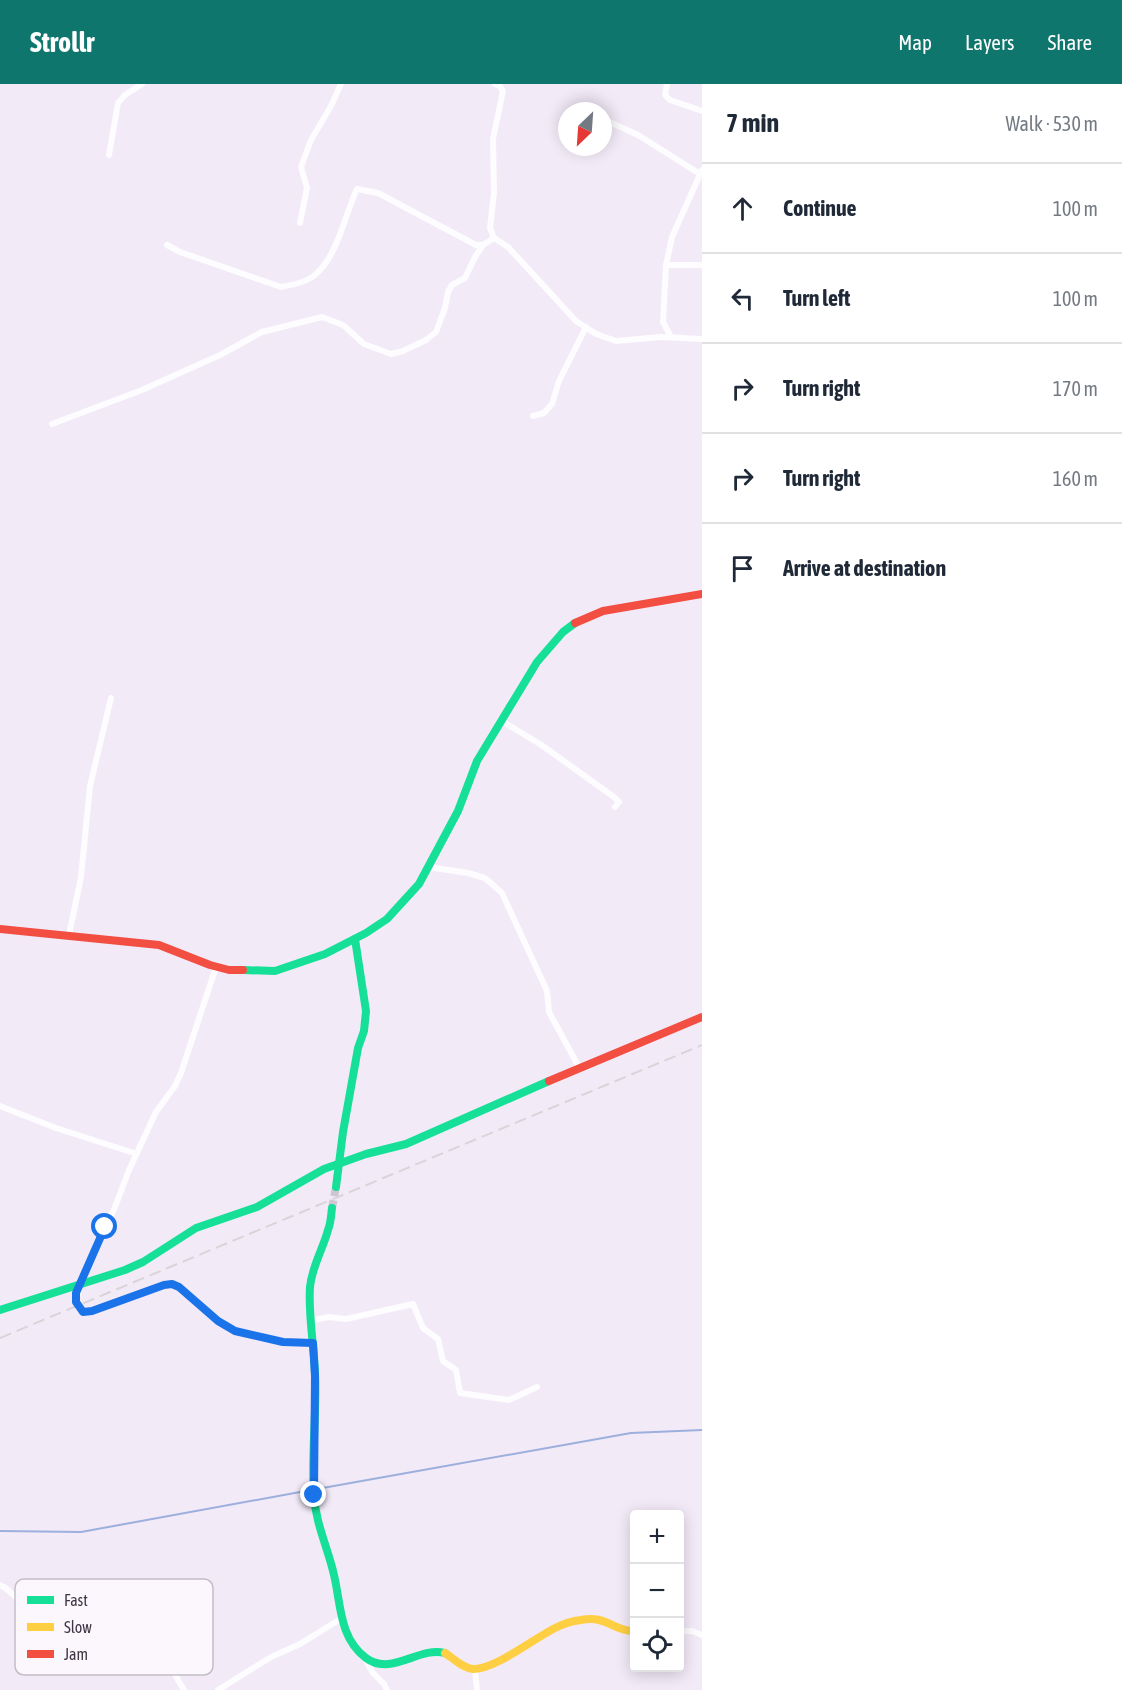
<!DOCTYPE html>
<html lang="en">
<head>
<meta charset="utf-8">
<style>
	body { margin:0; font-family:"Asap Condensed",sans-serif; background:#f2f2f3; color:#1f2937 }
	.controls { position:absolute; right:18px; bottom:18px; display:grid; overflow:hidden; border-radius:6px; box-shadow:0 3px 15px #0003 }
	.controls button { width:54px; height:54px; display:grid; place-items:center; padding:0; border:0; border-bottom:2px solid #e0e1e3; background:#fff; color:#1f2937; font:30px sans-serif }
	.compass { position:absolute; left:558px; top:18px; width:54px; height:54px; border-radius:50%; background:#fff; box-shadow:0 3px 15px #0003; rotate:205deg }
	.stop { position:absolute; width:18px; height:18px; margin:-14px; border:4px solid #1a73e8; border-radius:50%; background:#fff }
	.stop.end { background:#1a73e8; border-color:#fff; box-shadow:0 2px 6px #0008 }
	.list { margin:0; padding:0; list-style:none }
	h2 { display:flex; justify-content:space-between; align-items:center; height:78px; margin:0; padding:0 24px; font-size:26px }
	h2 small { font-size:20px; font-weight:400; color:#747a83 }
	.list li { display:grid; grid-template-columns:39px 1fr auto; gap:18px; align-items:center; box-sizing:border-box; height:90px; padding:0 24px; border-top:2px solid #e0e1e3 }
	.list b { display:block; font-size:22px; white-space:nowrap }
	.list em { font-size:20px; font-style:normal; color:#747a83 }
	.icon { flex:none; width:33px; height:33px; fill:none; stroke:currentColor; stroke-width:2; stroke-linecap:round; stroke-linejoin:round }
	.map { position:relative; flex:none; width:702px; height:1606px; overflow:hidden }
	header { display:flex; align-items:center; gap:36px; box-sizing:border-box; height:84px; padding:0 30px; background:#0f766e; color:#fff }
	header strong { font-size:28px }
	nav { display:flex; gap:33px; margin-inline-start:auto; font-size:21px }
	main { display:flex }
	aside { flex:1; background:#fff }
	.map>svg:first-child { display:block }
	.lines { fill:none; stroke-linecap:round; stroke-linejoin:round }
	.stream { stroke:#9cafdd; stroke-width:2 }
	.secondary-tunnel { stroke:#cfc6d4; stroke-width:8; stroke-dasharray:8 4; stroke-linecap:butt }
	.street { stroke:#fdfcfe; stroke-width:6 }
	.fast { stroke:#16e098; stroke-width:8 }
	.slow { stroke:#ffcf43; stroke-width:8 }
	.jam { stroke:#f24e42; stroke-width:8 }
	.rail { stroke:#d8d5d9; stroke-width:2; stroke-dasharray:12 6; stroke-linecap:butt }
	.route { stroke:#1a73e8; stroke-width:8 }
	.key { fill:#fbf7fd; stroke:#c3bdc5; stroke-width:1.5 }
	.key-label { font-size:16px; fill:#3f3743 }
</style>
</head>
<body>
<header>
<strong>Strollr</strong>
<nav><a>Map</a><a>Layers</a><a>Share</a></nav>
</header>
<main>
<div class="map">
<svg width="702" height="1606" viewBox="0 0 702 1606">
	<rect width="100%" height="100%" fill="#f3eaf8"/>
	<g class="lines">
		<!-- stream -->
		<g class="stream">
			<path d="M317,1405L631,1349L702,1346"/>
			<path d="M0,1447L81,1448L311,1406"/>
		</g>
		<!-- secondary-tunnel -->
		<path class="secondary-tunnel" d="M332,1124L336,1103"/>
		<!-- street -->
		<g class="street">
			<path d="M495,0L500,2L503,7L493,55L494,109L490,144L494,154L508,163L576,237L596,250L616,257L661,253L702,255"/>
			<path d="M667,0L665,11L670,16L702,27"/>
			<path d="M603,35L638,51L700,90"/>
			<path d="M109,71L118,19L125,11L142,0"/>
			<path d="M300,139L307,104L301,83L311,56L331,22L341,0"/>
			<path d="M167,161L180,168L281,203C293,201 308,198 316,190C338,171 345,130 357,105L378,109L476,161H483L494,154"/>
			<path d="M666,181H702"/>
			<path d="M671,253L663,238L666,181L672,153L702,86"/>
			<path d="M533,332L544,329L552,320L559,297L586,243"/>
			<path d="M52,340L142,306L220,271L262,248L322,233L343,241L364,260L391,270L403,267L426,256L436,248L445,224L448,208L452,201L465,194L475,173L483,161"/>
			<path d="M500,636L540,660L614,713L619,718L615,723"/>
			<path d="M428,783L468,789L485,794L502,809L547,907L549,928L580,985"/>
			<path d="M69,851L81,793L90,702L111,614"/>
			<path d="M216,883L181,989L175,1002L156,1028L129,1086L115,1123L80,1202L76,1218L81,1227L88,1228L164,1201L172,1200L179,1203C194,1216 209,1232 226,1242C244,1253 292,1260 313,1259"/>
			<path d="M0,1022L56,1044L137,1070"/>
			<path d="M313,1236L329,1233L346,1235L413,1220L423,1244L438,1255L443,1277L456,1286L460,1309L509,1316L537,1303"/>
			<path d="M0,1501C14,1507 20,1522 32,1528C53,1538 68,1526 88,1530C104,1533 120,1544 135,1550C142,1558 152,1560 159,1568C170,1578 176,1594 184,1606"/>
			<path d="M680,1547H692L702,1551"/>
			<path d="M365,1575L373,1589L384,1600L387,1606"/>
			<path d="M475,1586L477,1606"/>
			<path d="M218,1606L271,1573L300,1560L342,1534"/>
		</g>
		<!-- fast -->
		<g class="fast">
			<path d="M243,886L275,887L325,870L366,849L387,835L419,800L458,727L477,677L537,578L563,548L575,539"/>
			<path d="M336,1103L343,1048L358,964L364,947L366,927L355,855"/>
			<path d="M332,1124C331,1131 331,1139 328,1146C323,1165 312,1182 310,1203C308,1229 314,1262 315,1289C317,1330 311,1371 314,1412C316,1441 328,1464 334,1491C341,1520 339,1554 366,1574C391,1593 419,1562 445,1569"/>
			<path d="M0,1226L125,1186L143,1178L196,1144L257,1123L324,1085L366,1070L406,1060L549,997"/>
		</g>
		<!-- slow -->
		<path class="slow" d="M445,1569C453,1574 462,1584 473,1585C494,1586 535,1554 555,1544C563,1540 572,1537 581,1536C607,1531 613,1547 634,1547"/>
		<!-- jam -->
		<g class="jam">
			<path d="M575,539L603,527L702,510"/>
			<path d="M0,845L159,861L210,881L229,886H243"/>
			<path d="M549,997L702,933"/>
		</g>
		<!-- rail -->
		<path class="rail" d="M0,1254L702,961"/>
	</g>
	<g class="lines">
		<!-- route -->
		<path class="route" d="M105,1143L76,1209V1218L83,1228L92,1227L164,1201L172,1200L179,1203L218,1237L235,1247L283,1258L313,1259L315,1292L314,1411"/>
	</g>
	<!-- legend -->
	<rect x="15" y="1495" width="198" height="96" rx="9" class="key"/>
	<rect x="27" y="1512" width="27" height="8" fill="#16e098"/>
	<rect x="27" y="1539" width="27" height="8" fill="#ffcf43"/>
	<rect x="27" y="1566" width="27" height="8" fill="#f24e42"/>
	<g class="key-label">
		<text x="64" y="1522">Fast</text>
		<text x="64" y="1549">Slow</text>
		<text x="64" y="1576">Jam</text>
	</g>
</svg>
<div class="controls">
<button>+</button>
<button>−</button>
<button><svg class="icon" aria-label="locate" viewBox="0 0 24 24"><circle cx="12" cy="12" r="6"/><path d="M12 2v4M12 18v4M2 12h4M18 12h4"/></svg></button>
</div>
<svg class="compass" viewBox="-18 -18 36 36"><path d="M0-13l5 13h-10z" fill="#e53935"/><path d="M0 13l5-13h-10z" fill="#747a83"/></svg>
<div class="stop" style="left:105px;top:1143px"></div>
<div class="stop end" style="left:314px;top:1411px"></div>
</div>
<aside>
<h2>7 min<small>Walk · 530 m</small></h2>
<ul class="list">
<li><svg class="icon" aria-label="ahead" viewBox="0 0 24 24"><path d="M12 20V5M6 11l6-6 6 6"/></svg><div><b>Continue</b></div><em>100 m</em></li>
<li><svg class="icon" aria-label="left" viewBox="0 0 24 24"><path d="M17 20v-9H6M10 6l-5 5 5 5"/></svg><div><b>Turn left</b></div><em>100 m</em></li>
<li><svg class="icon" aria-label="right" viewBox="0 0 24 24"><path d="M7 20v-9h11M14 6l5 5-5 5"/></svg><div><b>Turn right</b></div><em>170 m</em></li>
<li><svg class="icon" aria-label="right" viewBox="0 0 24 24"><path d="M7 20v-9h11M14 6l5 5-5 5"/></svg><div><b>Turn right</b></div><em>160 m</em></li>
<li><svg class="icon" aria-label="arrive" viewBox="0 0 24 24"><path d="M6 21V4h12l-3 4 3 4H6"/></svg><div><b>Arrive at destination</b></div></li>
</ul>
</aside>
</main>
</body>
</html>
